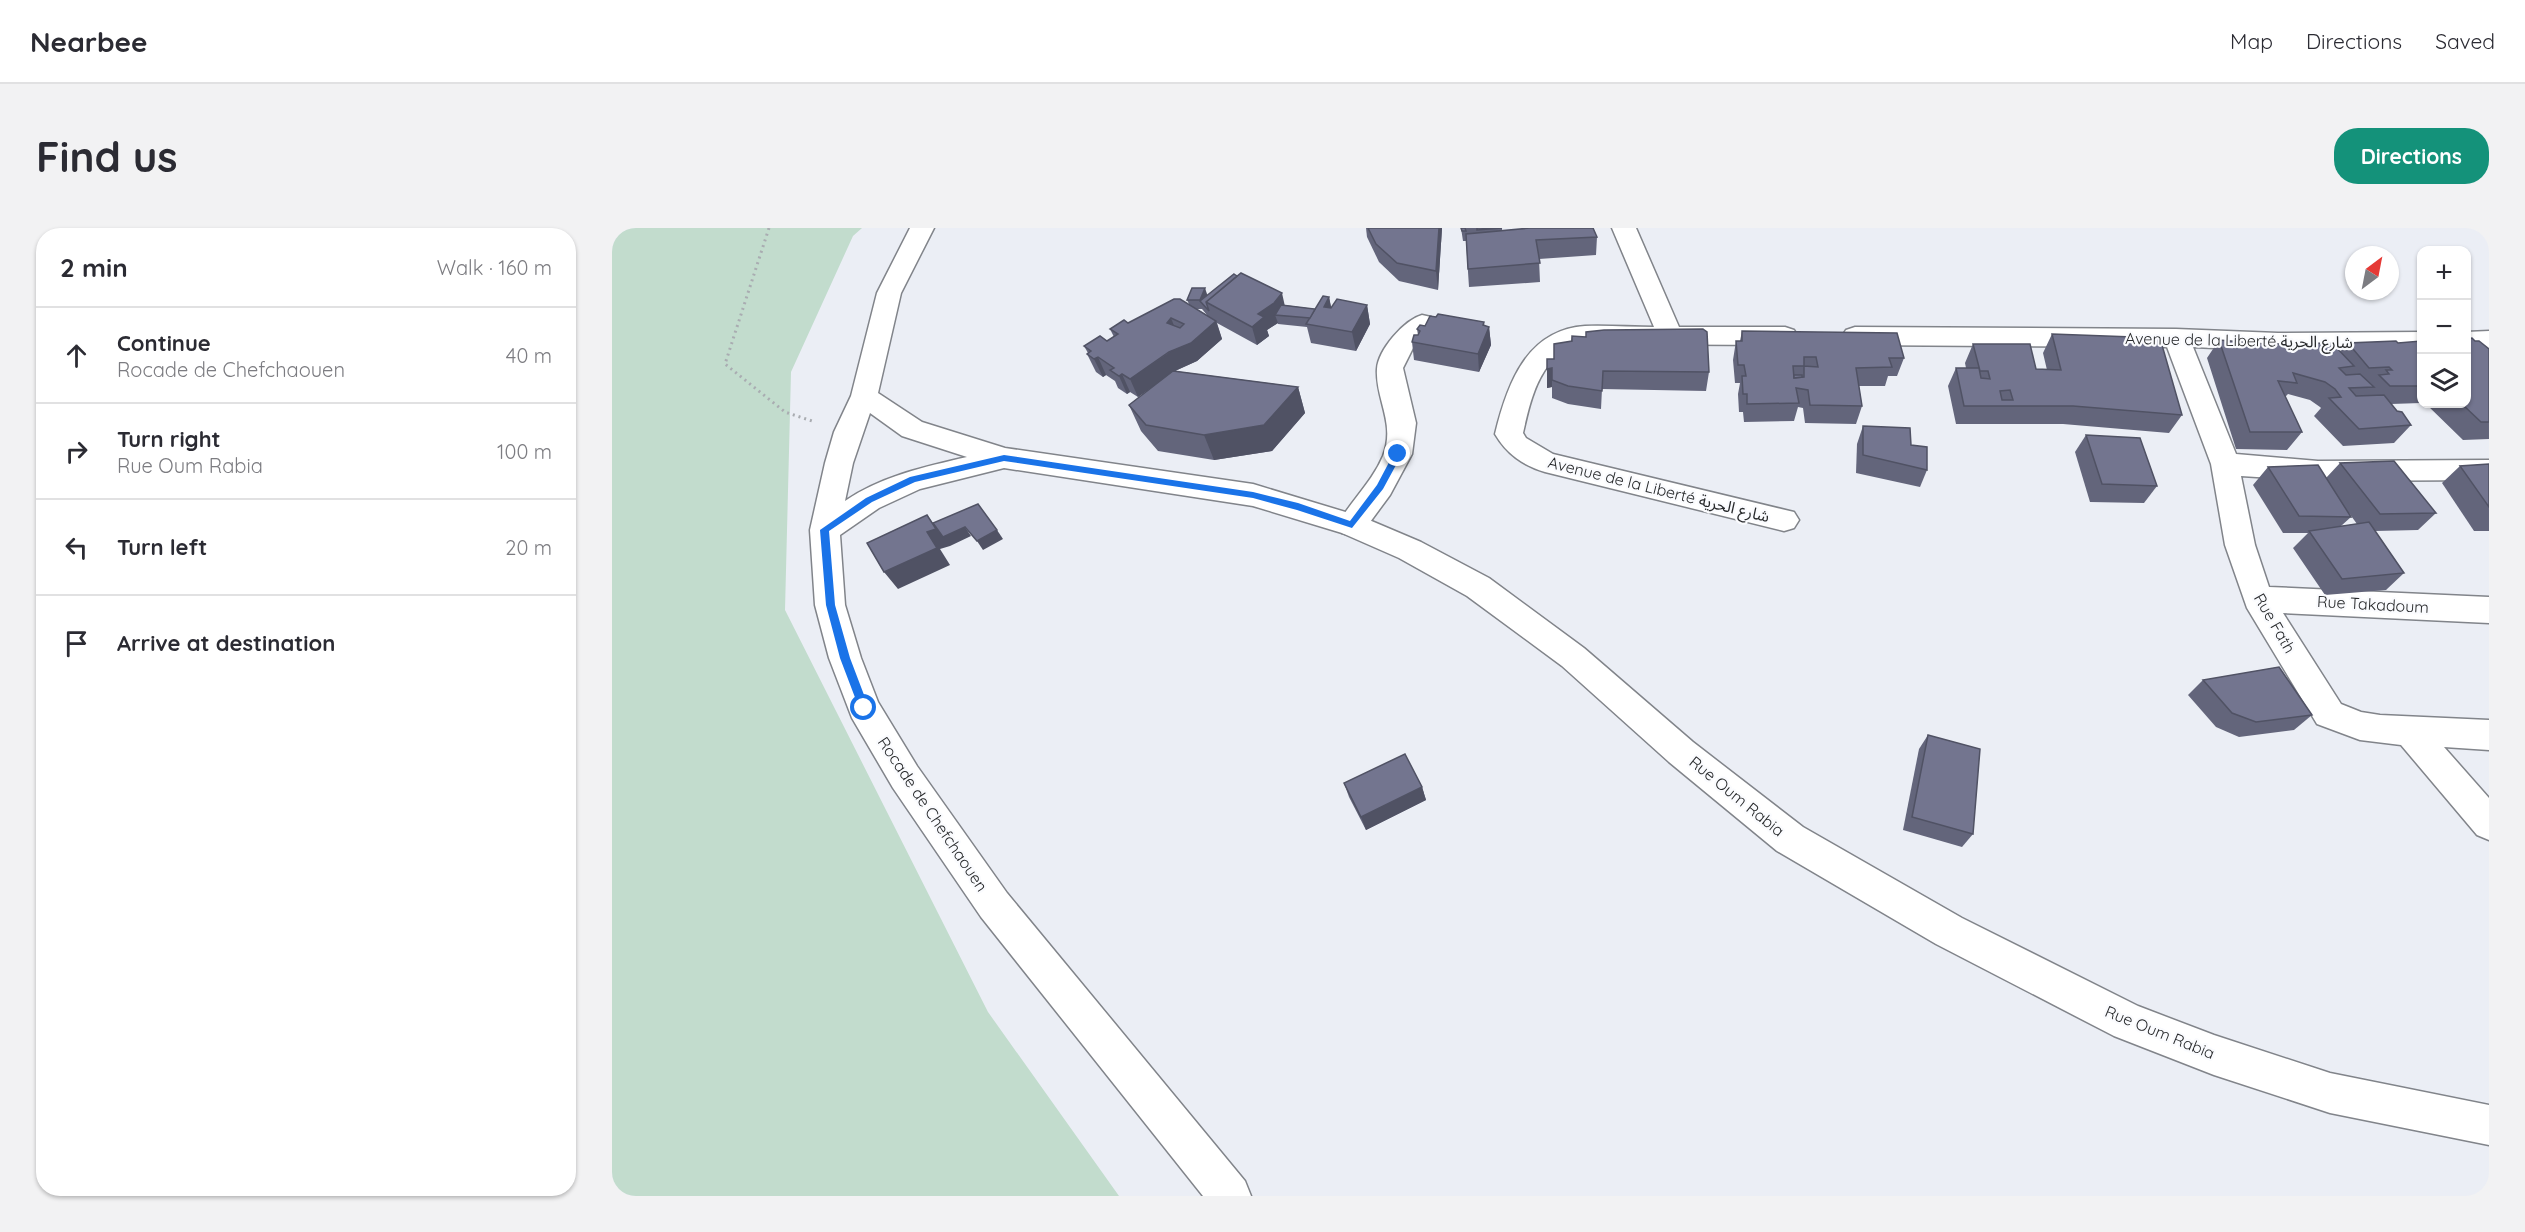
<!DOCTYPE html>
<html lang="en">
<head>
<meta charset="utf-8">
<style>
	body { margin:0; font-family:Quicksand,"Noto Sans Arabic",sans-serif; background:#f2f2f3; color:#2b2b33 }
	.controls { position:absolute; right:18px; top:18px; display:grid; overflow:hidden; border-radius:12px; box-shadow:0 2px 4px #0004 }
	.controls button { width:54px; height:54px; display:grid; place-items:center; padding:0; border:0; border-bottom:2px solid #e1e1e2; background:#fff; color:#2b2b33; font:30px sans-serif }
	.compass { position:absolute; left:1733px; top:18px; width:54px; height:54px; border-radius:50%; background:#fff; box-shadow:0 2px 4px #0004; rotate:32deg }
	.stop { position:absolute; width:18px; height:18px; margin:-14px; border:4px solid #1a73e8; border-radius:50%; background:#fff }
	.stop.end { background:#1a73e8; border-color:#fff; box-shadow:0 2px 6px #0008 }
	.list { margin:0; padding:0; list-style:none }
	h2 { display:flex; justify-content:space-between; align-items:center; height:78px; margin:0; padding:0 24px; font-size:26px }
	h2 small { font-size:20px; font-weight:400; color:#7c7c81 }
	.list li { display:grid; grid-template-columns:39px 1fr auto; gap:18px; align-items:center; box-sizing:border-box; height:96px; padding:0 24px; border-top:2px solid #e1e1e2 }
	.list b { display:block; font-size:22px; white-space:nowrap }
	.list p { margin:0; font-size:20px; white-space:nowrap; color:#7c7c81 }
	.list em { font-size:20px; font-style:normal; color:#7c7c81 }
	.icon { flex:none; width:33px; height:33px; fill:none; stroke:currentColor; stroke-width:2; stroke-linecap:round; stroke-linejoin:round }
	.map { position:relative; flex:none; width:1877px; height:968px; overflow:hidden; border-radius:24px }
	header { display:flex; align-items:center; gap:36px; box-sizing:border-box; height:84px; padding:0 30px; background:#fff; border-bottom:2px solid #e1e1e2 }
	header strong { font-size:28px }
	nav { display:flex; gap:33px; margin-inline-start:auto; font-size:21px }
	.intro { display:flex; align-items:center; justify-content:space-between; box-sizing:border-box; height:144px; padding:0 36px }
	h1 { margin:0; font-size:42px }
	.button { padding:15px 27px; border-radius:24px; background:#14927a; color:#fff; font-size:21px; font-weight:700 }
	main { display:flex; gap:36px; padding:0 36px }
	aside { flex:1; background:#fff; border-radius:24px; box-shadow:0 2px 4px #0004 }
	.map>svg:first-child { display:block }
	.green { fill:#c2dccd }
	.lines { fill:none; stroke-linecap:round; stroke-linejoin:round }
	.street-casing { stroke:#81848a; stroke-width:3 }
	.secondary-casing { stroke:#81848a; stroke-width:3 }
	.path { stroke:#a9acb1; stroke-width:3; stroke-dasharray:2 4; stroke-linecap:butt }
	.street { fill:#fff; fill-rule:evenodd }
	.secondary { fill:#fff; fill-rule:evenodd }
	.wall { fill:#63657b; fill-rule:evenodd }
	.shaded-wall { fill:#505264 }
	.building { fill:#73758f; stroke:#505264; stroke-width:1.5; fill-rule:evenodd }
	.route { fill:#1a73e8 }
	.labels { text-anchor:middle; stroke-width:4.5; stroke-linejoin:round; paint-order:stroke }
	.street-label { font-size:16px; fill:#27292b; stroke:#fafbfe }
</style>
</head>
<body>
<header>
<strong>Nearbee</strong>
<nav><a>Map</a><a>Directions</a><a>Saved</a></nav>
</header>
<div class="intro"><h1>Find us</h1><a class="button">Directions</a></div>
<main>
<aside>
<h2>2 min<small>Walk · 160 m</small></h2>
<ul class="list">
<li><svg class="icon" aria-label="ahead" viewBox="0 0 24 24"><path d="M12 20V5M6 11l6-6 6 6"/></svg><div><b>Continue</b><p>Rocade de Chefchaouen</p></div><em>40 m</em></li>
<li><svg class="icon" aria-label="right" viewBox="0 0 24 24"><path d="M7 20v-9h11M14 6l5 5-5 5"/></svg><div><b>Turn right</b><p>Rue Oum Rabia</p></div><em>100 m</em></li>
<li><svg class="icon" aria-label="left" viewBox="0 0 24 24"><path d="M17 20v-9H6M10 6l-5 5 5 5"/></svg><div><b>Turn left</b></div><em>20 m</em></li>
<li><svg class="icon" aria-label="arrive" viewBox="0 0 24 24"><path d="M6 21V4h12l-3 4 3 4H6"/></svg><div><b>Arrive at destination</b></div></li>
</ul>
</aside>
<div class="map">
<svg width="1877" height="968" viewBox="0 0 1877 968">
	<rect width="100%" height="100%" fill="#ebeef5"/>
	<!-- green -->
	<path class="green" d="M0,0H250L241,8L179,144L173,382L376,784L507,968H0Z"/>
	<g class="lines">
		<defs>
			<g id="street">
				<path d="M1000,0H1024L1067,99H1173L1182,102L1186,108L1182,114L1173,117L971,116C929,124 919,169 911,205L914,210L941,226L1182,284L1187,292L1182,300L1172,303L933,244C910,237 895,226 883,206C895,157 914,102 973,98C995,97 1019,99 1042,99Z"/>
				<path d="M810,87L819,89L823,95L803,116L791,140L804,195L800,226L778,267L750,305L740,308L730,305L725,297C739,273 760,254 771,228C784,195 763,171 765,141C766,122 792,92 810,87Z"/>
				<path d="M1243,99L1564,101L1666,105L1810,104V122L1666,123L1581,119L1624,226L1706,233L1877,232V252L1706,253L1629,248L1643,317L1657,359L1877,369V395L1671,385L1729,476L1749,484L1768,487L1877,492V522L1832,519L1877,570V612L1865,607L1789,517L1748,512L1705,496L1635,380L1613,317L1599,236L1555,119L1243,117L1234,114L1230,108L1234,102Z"/>
				<path d="M1877,103V121L1854,122V104Z"/>
			</g>
			<path id="secondary" d="M298,0H322L289,65L266,165L310,194L393,220L641,256L750,289L809,314L877,350L972,420L1081,514L1191,599L1350,690L1526,778L1602,807L1718,845L1877,877V917L1718,885L1602,847L1502,808L1324,716L1165,623L1057,534L950,438L855,368L787,330L730,305L641,278L392,240L308,261L267,280L228,307L233,377L249,430L266,474L305,538L395,665L633,953L639,968H591L369,689L281,560L240,490L217,430L203,377L198,302L213,235L222,204L239,168L265,65ZM258,185L290,208L355,229C312,239 270,248 233,273L241,235Z"/>
		</defs>
		<!-- street casing -->
		<use href="#street" class="street-casing"/>
		<!-- secondary casing -->
		<use href="#secondary" class="secondary-casing"/>
		<!-- path -->
		<path class="path" d="M157,0L113,136L173,184L203,194"/>
		<!-- street -->
		<use href="#street" class="street"/>
		<!-- secondary -->
		<use href="#secondary" class="secondary"/>
	</g>
	<!-- wall -->
	<g class="wall">
		<path d="M754,0H830L826,62L787,53L767,34L755,9Z"/>
		<path d="M849,0H890V3L985,9L984,27L927,31L928,54L857,59L854,13H851Z"/>
		<path d="M596,67L703,81L717,69L719,80L755,77L758,96L744,123L699,115L695,99L666,96V95L655,102L657,108L645,117L605,95L610,111L585,133L563,143L686,159L693,185L660,223L602,232L546,223L529,203L517,177L545,155L526,169L518,164L515,166L506,160L503,153L494,147L491,149L484,144L475,126L476,125L472,118L495,113L502,109L498,101L516,95L577,76L575,72ZM585,81H590L595,87Z"/>
		<path d="M813,98H872L877,99L879,117L867,144L802,132L800,114L806,107L805,101Z"/>
		<path d="M1130,103L1292,130L1285,148H1276L1273,158H1247L1250,178L1244,196L1193,195L1191,180L1186,179L1182,193L1132,194L1131,184H1127L1126,166L1128,155H1123L1121,132L1124,113H1128Z"/>
		<path d="M974,104L1097,144L1094,163L990,161L989,181L956,176L940,170V159L935,160V131H942L959,113L960,108L974,109Z"/>
		<path d="M1440,106L1570,187L1557,205L1451,196H1344L1336,158L1344,140H1354L1353,135L1361,116L1424,141L1435,142L1431,125Z"/>
		<path d="M1607,112L1728,124L1736,115H1786L1809,113V175L1779,176L1785,183L1799,197L1782,215L1731,218L1702,188L1709,180L1708,179L1698,172L1676,166L1673,169L1690,204L1675,222L1624,221L1595,130Z"/>
		<path d="M1863,113L1877,121V211L1851,212L1814,176H1854Z"/>
		<path d="M1251,198L1299,217L1315,242L1308,259L1244,245L1245,216Z"/>
		<path d="M1474,207L1545,258L1532,275L1478,274L1463,224Z"/>
		<path d="M1728,235L1824,285L1806,302L1763,303L1792,345L1774,362L1713,367L1681,320L1696,305H1671L1641,257L1656,239L1714,250ZM1737,285L1745,296L1729,298L1739,289Z"/>
		<path d="M1877,236V303H1862L1830,255L1848,238Z"/>
		<path d="M1591,452L1700,487L1682,502L1627,509L1604,499L1576,467Z"/>
		<path d="M1316,507L1361,606L1350,619L1291,602L1307,521Z"/>
		<path d="M732,555L810,559L814,572L754,602L737,569Z"/>
	</g>
	<!-- shaded-wall -->
	<g class="shaded-wall">
		<path d="M827,0H830L826,62L824,43Z"/>
		<path d="M593,60L596,69L589,75L588,72Z"/>
		<path d="M670,65L674,83L663,87L666,95L655,102L657,108L645,117L640,99L646,86Z"/>
		<path d="M717,69L721,88L712,79Z"/>
		<path d="M755,77L758,96L744,123L740,104Z"/>
		<path d="M559,90L566,108L555,95Z"/>
		<path d="M604,93L610,111L585,133L565,142L526,169L518,151Z"/>
		<path d="M872,94L873,108L877,99L879,117L867,144L866,126L871,97Z"/>
		<path d="M486,129L494,147L491,149L482,131Z"/>
		<path d="M940,140V159L935,160V141Z"/>
		<path d="M510,146L518,164L515,166L507,148Z"/>
		<path d="M686,159L693,185L660,223L602,232L592,207Z"/>
		<path d="M315,287L331,309L353,299L359,308L338,318L328,321L338,337L286,361L272,344L315,304Z"/>
		<path d="M385,302L391,311L371,322L365,313Z"/>
		<path d="M810,559L814,572L754,602L749,589Z"/>
	</g>
	<!-- building -->
	<g class="building">
		<path d="M756,0H827L824,43L785,35L764,16Z"/>
		<path d="M849,0H853L854,3H850Z"/>
		<path d="M865,0H890L865,2Z"/>
		<path d="M918,0H981L985,9L924,12L928,35L856,41L854,6Z"/>
		<path d="M629,45L670,65L662,75L646,86L652,89L640,99L594,74Z"/>
		<path d="M622,46L625,48L594,74L597,83L588,73Z"/>
		<path d="M580,60H593L588,72H575Z"/>
		<path d="M711,68L717,69L712,79L719,80L725,71L755,77L740,104L694,96Z"/>
		<path d="M562,71H568L604,93L579,115L557,124L518,151L510,146L507,148L498,142L502,140L486,129L482,131L475,126L479,123L472,118L488,108L495,113L506,106L498,101L512,92L516,95ZM559,90L572,96L568,100L555,95Z"/>
		<path d="M669,77L703,81L698,90L663,87Z"/>
		<path d="M826,86L872,94L871,97L877,99L866,126L800,114L802,107H806L808,103L805,101L808,97L813,98L818,88L824,89Z"/>
		<path d="M1091,101L1095,104L1097,144L991,143L990,163L956,158L940,152V140L935,141V131H942V116L960,113V108L974,109V104L992,102Z"/>
		<path d="M1130,103L1285,105L1292,130H1277L1280,139L1244,140L1250,178L1198,177L1196,162L1184,160L1187,175L1135,176V166H1131L1130,148H1134L1132,137H1126L1124,113H1130ZM1192,129H1204L1206,139L1192,138ZM1181,138H1192V149L1182,150Z"/>
		<path d="M1440,106L1548,110L1570,187L1461,178H1352L1344,140H1367L1369,150L1378,151L1376,143H1368L1361,116H1418L1424,141L1449,142ZM1398,162L1401,172H1390L1388,163Z"/>
		<path d="M1860,110L1863,113H1867L1877,121V194H1869L1850,176H1854V111Z"/>
		<path d="M1607,112L1654,116L1720,115L1742,138L1727,140L1734,147L1748,146L1762,159L1737,160L1744,168L1772,167L1785,183L1790,184L1799,197L1747,201L1717,170L1729,169L1723,161L1713,154L1681,145L1685,155L1666,153L1690,204H1638Z"/>
		<path d="M1784,113L1786,115L1809,113V158H1778L1767,147L1777,146L1774,142H1780L1777,139L1757,140L1736,115Z"/>
		<path d="M561,143L686,159L652,197L592,207L534,197L517,177Z"/>
		<path d="M1182,147H1190V149L1182,150Z"/>
		<path d="M1251,198L1298,200L1299,217L1315,219V242L1251,227Z"/>
		<path d="M1474,207L1528,210L1545,258L1490,256Z"/>
		<path d="M1782,233L1824,285L1768,286L1728,235Z"/>
		<path d="M1877,236V279L1848,238Z"/>
		<path d="M1706,237L1739,289L1687,288L1656,239Z"/>
		<path d="M366,276L385,302L365,313L353,299L331,309L321,295Z"/>
		<path d="M315,287L324,301L315,304L325,320L272,344L255,315Z"/>
		<path d="M1757,294L1792,345L1730,351L1697,303Z"/>
		<path d="M1667,439L1700,487L1644,494L1620,485L1591,452Z"/>
		<path d="M1316,507L1368,521L1361,606L1300,589Z"/>
		<path d="M793,526L810,559L749,589L732,555Z"/>
	</g>
	<!-- route -->
	<path class="route" d="M783,223L790,226L771,261L740,300L685,282L641,270L392,233L303,254L260,274L217,303L223,377L238,430L257,480L252,484L247,480L228,430L214,377L208,302L254,270L298,249L392,227L641,264L686,275L738,293L765,257Z"/>
	<g class="labels">
		<!-- street labels -->
		<g class="street-label">
			<text transform="translate(1627 112) rotate(1)" y="6">Avenue de la Liberté شارع الحرية</text>
			<text transform="translate(1047 261) rotate(14)" y="6">Avenue de la Liberté شارع الحرية</text>
			<text transform="translate(1761 376) rotate(3)" y="6">Rue Takadoum</text>
			<text transform="translate(1663 395) rotate(60)" y="6">Rue Fath</text>
			<text transform="translate(1125 568) rotate(39)" y="6">Rue Oum Rabia</text>
			<text transform="translate(321 586) rotate(56)" y="6">Rocade de Chefchaouen</text>
			<text transform="translate(1548 804) rotate(22)" y="6">Rue Oum Rabia</text>
		</g>
	</g>
</svg>
<div class="controls">
<button>+</button>
<button>−</button>
<button><svg class="icon" aria-label="layers" viewBox="0 0 24 24"><path d="M12 4l9 5-9 5-9-5zM3 14l9 5 9-5"/></svg></button>
</div>
<svg class="compass" viewBox="-18 -18 36 36"><path d="M0-13l5 13h-10z" fill="#e53935"/><path d="M0 13l5-13h-10z" fill="#7c7c81"/></svg>
<div class="stop" style="left:252px;top:480px"></div>
<div class="stop end" style="left:786px;top:226px"></div>
</div>
</main>
</body>
</html>
